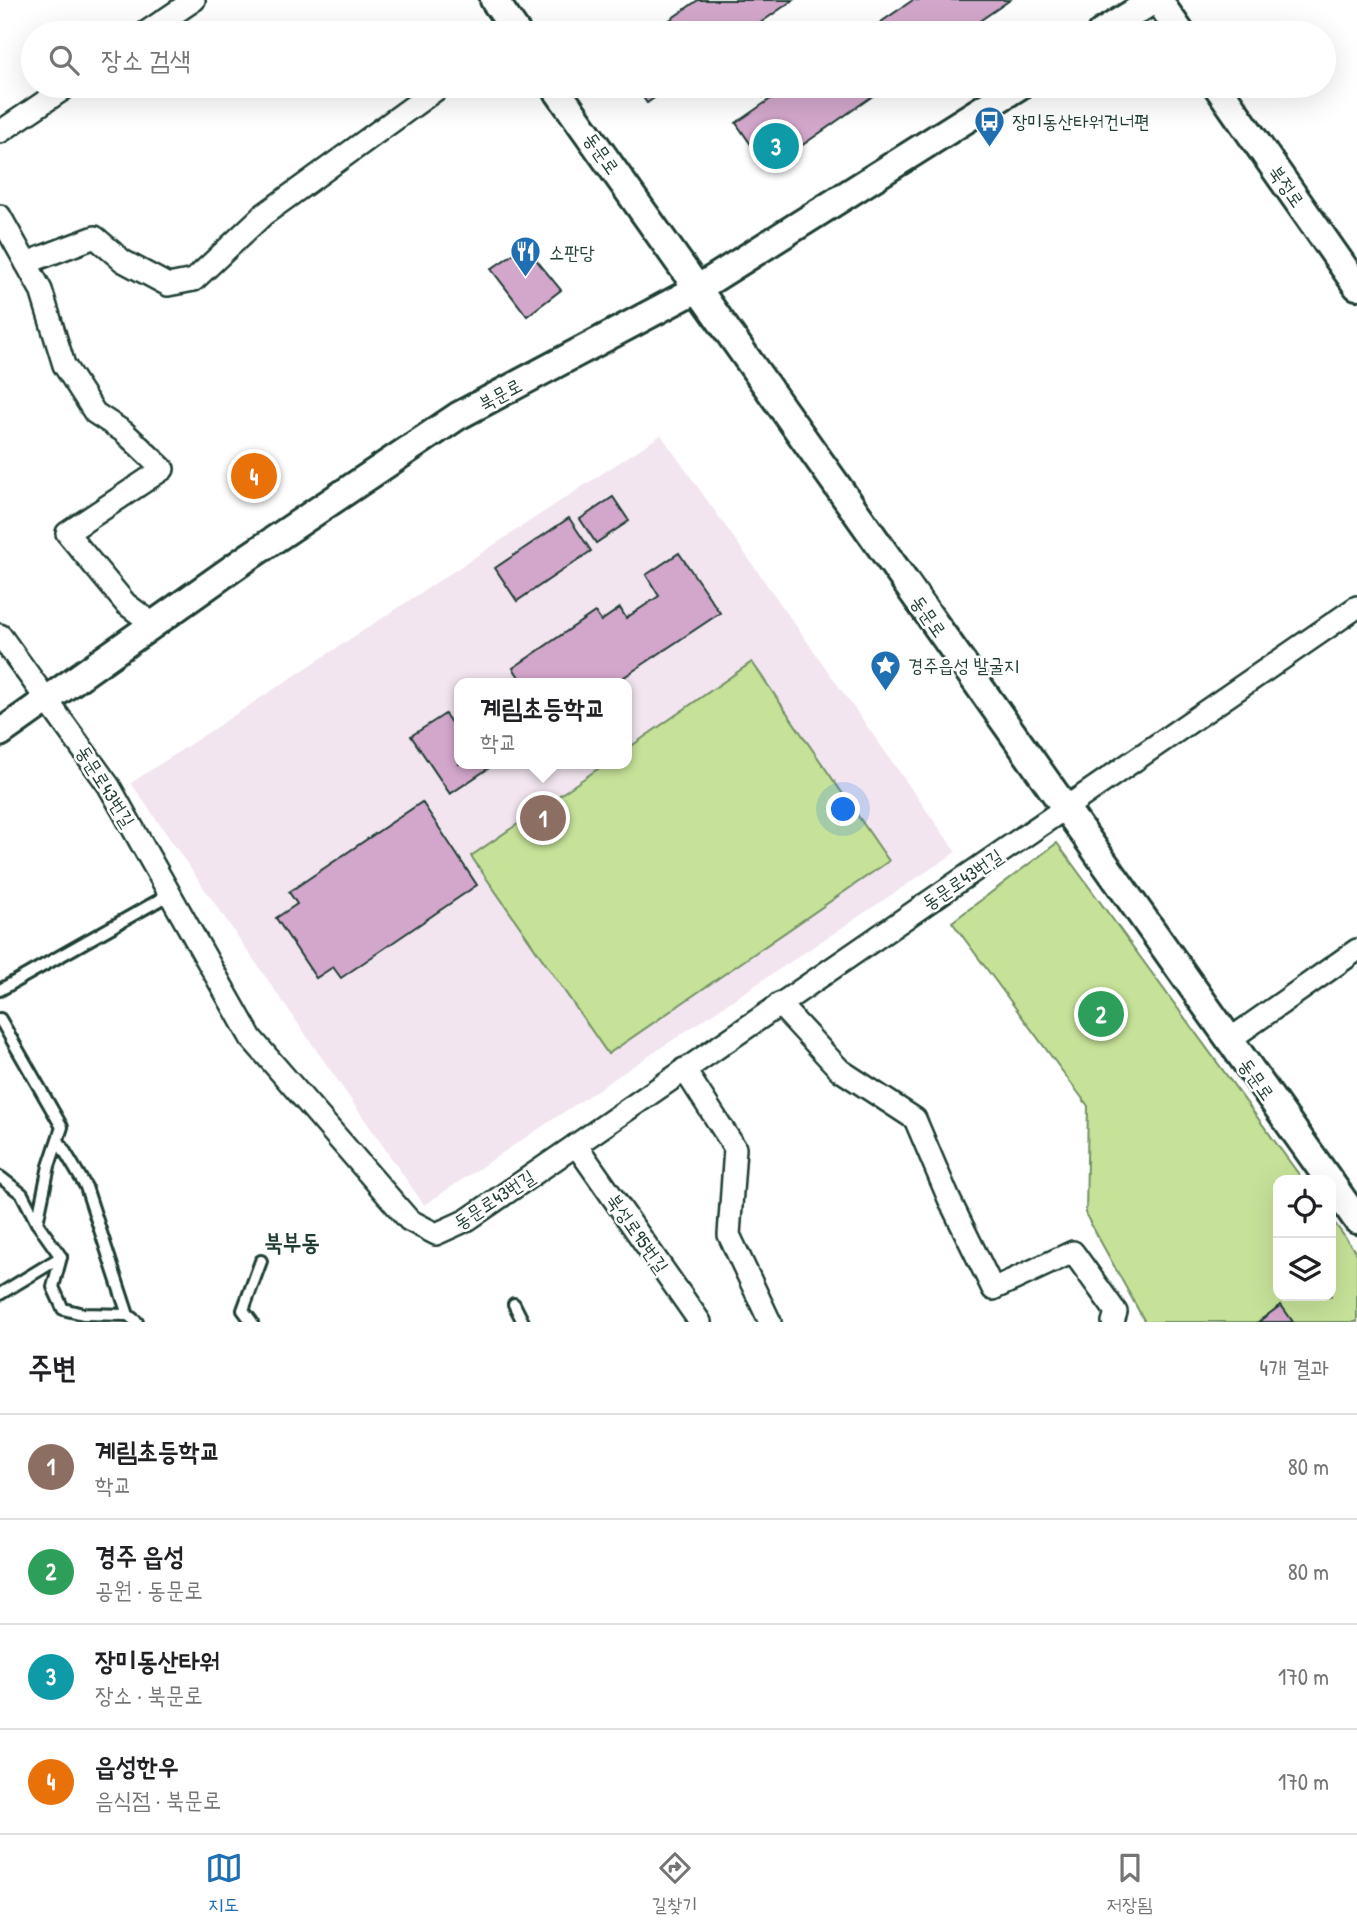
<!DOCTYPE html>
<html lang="ko">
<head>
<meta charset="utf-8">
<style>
	body { margin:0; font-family:"Patrick Hand","Poor Story",sans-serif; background:#f6f6f6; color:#202124 }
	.controls { position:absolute; right:21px; bottom:21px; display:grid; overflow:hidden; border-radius:14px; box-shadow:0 7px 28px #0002 }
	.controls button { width:63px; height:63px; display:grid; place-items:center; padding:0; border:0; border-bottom:2px solid #e0e0e0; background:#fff; color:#202124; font:35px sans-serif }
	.you { position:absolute; left:844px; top:810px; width:24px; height:24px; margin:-18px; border:5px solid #fff; border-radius:50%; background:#1a73e8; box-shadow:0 0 0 10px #1a73e833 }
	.badge { display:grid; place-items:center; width:46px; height:46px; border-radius:50%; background:#1f6fb2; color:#fff; font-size:23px; font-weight:700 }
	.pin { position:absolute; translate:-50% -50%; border:4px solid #fff; box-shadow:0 2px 7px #0006 }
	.popup { position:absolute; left:454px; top:678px; width:178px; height:91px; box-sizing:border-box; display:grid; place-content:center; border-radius:14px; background:#fff; filter:drop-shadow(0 2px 5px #0005); font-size:23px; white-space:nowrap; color:#757577 }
	.popup b { font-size:26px; color:#202124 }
	.popup::after { content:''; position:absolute; left:50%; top:100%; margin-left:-14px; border:14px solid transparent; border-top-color:#fff }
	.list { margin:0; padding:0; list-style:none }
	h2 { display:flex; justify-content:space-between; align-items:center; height:91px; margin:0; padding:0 28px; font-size:30px }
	h2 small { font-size:23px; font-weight:400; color:#757577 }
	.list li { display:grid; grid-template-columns:46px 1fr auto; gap:21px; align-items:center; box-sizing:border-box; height:105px; padding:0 28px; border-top:2px solid #e0e0e0 }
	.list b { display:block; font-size:26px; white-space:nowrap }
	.list p { margin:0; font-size:23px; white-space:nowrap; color:#757577 }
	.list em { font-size:23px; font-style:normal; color:#757577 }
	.icon { flex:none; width:38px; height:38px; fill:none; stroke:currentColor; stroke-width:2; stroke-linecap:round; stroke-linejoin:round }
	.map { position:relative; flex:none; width:1357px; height:1322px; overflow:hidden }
	.search { position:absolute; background:#fff; box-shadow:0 7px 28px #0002; left:21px; right:21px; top:21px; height:77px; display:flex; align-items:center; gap:18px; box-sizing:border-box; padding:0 24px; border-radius:38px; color:#757577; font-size:26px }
	.sheet { height:511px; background:#fff }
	nav { display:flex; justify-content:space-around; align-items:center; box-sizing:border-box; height:98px; border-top:2px solid #e0e0e0; background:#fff; font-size:19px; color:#757577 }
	nav a { display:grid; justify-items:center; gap:4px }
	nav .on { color:#1f6fb2 }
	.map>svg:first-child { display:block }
	.built { fill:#f2e5ef; fill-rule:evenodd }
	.green { fill:#c6e299; stroke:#729066; stroke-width:2 }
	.building { fill:#d3a7cb; stroke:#1f3d34; stroke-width:2 }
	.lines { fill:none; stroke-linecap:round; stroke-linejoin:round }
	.service-casing { stroke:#1f3d34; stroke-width:16 }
	.minor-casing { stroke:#1f3d34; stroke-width:26 }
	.tertiary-casing { stroke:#1f3d34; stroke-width:32 }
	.service { stroke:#fff; stroke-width:10 }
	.minor { stroke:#fff; stroke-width:21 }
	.tertiary { stroke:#fff; stroke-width:26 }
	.labels { text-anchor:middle; stroke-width:5; stroke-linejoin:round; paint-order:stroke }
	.poi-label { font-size:19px; fill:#1f3d34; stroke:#fff; text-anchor:start }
	.street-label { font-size:19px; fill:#1f3d34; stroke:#fff }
	.quarter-label { font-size:23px; font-weight:bold; fill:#1f3d34; stroke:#fff }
</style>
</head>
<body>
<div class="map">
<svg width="1357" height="1322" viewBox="0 0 1357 1322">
	<rect width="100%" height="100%" fill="#fff"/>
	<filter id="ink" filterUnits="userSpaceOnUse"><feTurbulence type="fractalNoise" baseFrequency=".0143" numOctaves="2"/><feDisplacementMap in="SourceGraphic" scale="14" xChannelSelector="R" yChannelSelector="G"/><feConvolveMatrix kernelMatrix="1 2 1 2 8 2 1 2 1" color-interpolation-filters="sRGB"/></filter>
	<g filter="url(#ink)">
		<!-- built -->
		<path class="built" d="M661,435L956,852L424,1205L131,783ZM459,683H627V764H459Z"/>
		<!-- green -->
		<g class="green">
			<path d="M752,662L889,861L608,1054L471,856L605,764H627V749Z"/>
			<path d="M1057,843L1303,1180H1278V1296H1331V1218L1357,1254V1322H1145L1086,1215L1088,1106L952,922Z"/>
		</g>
		<!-- building -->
		<g class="building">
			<path d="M698,0H793L746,33H651Z"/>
			<path d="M913,0H1010L962,33H865Z"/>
			<path d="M635,86H671L647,103Z"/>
			<path d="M789,86H887L768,169L736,123Z"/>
			<path d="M525,246L561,290L527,316L491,269Z"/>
			<path d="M613,497L629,521L596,543L580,519Z"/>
			<path d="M569,518L591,551L517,601L495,568Z"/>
			<path d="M679,553L720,613L615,683H523L513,668L595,612L601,621L620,608L626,618L659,596L646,575Z"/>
			<path d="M445,714L457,731L459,730V764H495L450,794L411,736Z"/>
			<path d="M422,802L477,885L341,978L333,967L316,978L276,918L297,904L289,892Z"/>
			<path d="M1281,1305L1293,1322H1258Z"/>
		</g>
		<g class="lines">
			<defs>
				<g id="service">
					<path d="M0,990L170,894"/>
					<path d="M0,1019L62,1127L49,1166L37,1223"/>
					<path d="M58,1140L86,1187L128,1315"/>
					<path d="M0,1177L22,1194L37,1223L61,1257L53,1287L63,1309L83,1314L128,1315L137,1322"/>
					<path d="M0,1294L61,1257"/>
					<path d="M514,1304L523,1322"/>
					<path d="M252,1322L243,1310L261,1261"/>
				</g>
				<g id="minor">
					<path d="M145,33L194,0"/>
					<path d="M0,132L68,86"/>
					<path d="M0,216L41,290L64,365L95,413L124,432L163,469L67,533L126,604L153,624"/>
					<path d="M26,263L95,237L123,261L168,285L194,280L263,215L441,86"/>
					<path d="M0,635L109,786L251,1038L409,1220L436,1234L467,1220L1357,607"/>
					<path d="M779,1004L840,1070L915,1119L949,1199L993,1289L1073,1252L1116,1312L1113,1322"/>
					<path d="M1229,1040L1357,950"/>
					<path d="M684,1069L735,1148L729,1235L770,1322"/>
					<path d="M576,1145L700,1322"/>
				</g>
				<g id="tertiary">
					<path d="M494,0L517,33"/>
					<path d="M1158,0L1181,33"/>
					<path d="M1101,33L1154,0"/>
					<path d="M554,86L1329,1180"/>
					<path d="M1217,86L1357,286"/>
					<path d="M0,733L247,558L458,416L697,289L1019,86"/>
					<path d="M1331,1183L1357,1220"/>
				</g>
			</defs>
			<!-- service casing -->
			<use href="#service" class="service-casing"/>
			<!-- minor casing -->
			<use href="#minor" class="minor-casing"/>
			<!-- tertiary casing -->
			<use href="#tertiary" class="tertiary-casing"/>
			<!-- service -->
			<use href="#service" class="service"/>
			<!-- minor -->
			<use href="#minor" class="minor"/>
			<!-- tertiary -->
			<use href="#tertiary" class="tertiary"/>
		</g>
	</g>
	<!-- icons -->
	<defs>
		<symbol id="bus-pin" viewBox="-11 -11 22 30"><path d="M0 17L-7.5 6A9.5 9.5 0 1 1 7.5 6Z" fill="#1f6fb2" stroke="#fff"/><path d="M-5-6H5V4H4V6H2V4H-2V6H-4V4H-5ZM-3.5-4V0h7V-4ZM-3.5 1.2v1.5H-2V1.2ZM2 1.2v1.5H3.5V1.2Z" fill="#fff"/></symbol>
		<symbol id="restaurant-pin" viewBox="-11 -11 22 30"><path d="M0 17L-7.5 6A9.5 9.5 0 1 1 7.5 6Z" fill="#1f6fb2" stroke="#fff"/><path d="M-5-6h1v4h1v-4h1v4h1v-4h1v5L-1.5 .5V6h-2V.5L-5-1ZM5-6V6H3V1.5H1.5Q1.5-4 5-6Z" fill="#fff"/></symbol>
		<symbol id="sight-pin" viewBox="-11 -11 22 30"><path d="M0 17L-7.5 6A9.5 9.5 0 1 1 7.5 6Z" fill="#1f6fb2" stroke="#fff"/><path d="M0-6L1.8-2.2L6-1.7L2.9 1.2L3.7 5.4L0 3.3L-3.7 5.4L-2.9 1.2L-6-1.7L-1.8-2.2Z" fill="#fff"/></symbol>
	</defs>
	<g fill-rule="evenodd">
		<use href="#bus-pin" x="972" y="104" width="35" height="47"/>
		<use href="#restaurant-pin" x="508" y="234" width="35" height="47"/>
		<use href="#sight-pin" x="868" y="648" width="35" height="47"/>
	</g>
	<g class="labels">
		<!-- poi labels -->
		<g class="poi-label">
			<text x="1012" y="128">장미동산타워건너편</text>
			<text x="549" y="259">소판당</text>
			<text x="908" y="672">경주읍성 발굴지</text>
		</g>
		<!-- street labels -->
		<g class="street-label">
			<text transform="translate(602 153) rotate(55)" y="7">동문로</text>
			<text transform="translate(1287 186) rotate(55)" y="7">북정로</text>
			<text transform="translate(500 394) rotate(-28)" y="7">북문로</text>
			<text transform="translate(929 616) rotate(55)" y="7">동문로</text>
			<text transform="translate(106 786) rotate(58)" y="7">동문로43번길</text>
			<text transform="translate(962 879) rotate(-34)" y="7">동문로43번길</text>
			<text transform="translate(1257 1079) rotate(55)" y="7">동문로</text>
			<text transform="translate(494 1199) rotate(-33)" y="7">동문로43번길</text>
			<text transform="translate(638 1233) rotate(55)" y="7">북성로95번길</text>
		</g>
		<!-- quarter labels -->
		<g class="quarter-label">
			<text x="292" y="1250">북부동</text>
		</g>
	</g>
</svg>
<div class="controls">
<button><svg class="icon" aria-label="locate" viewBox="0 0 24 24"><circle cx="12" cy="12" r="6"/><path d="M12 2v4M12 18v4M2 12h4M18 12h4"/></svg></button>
<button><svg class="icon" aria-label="layers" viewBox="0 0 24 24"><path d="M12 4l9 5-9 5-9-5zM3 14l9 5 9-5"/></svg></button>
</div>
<div class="you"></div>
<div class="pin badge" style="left:543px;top:818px;background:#8d6e63">1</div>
<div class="popup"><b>계림초등학교</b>학교</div>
<div class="pin badge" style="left:1101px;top:1014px;background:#2e9e5b">2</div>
<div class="pin badge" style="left:776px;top:146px;background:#0f9aa8">3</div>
<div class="pin badge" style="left:254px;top:476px;background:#e8710a">4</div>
<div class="search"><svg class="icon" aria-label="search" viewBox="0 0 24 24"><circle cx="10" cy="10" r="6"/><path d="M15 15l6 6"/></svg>장소 검색</div>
</div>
<section class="sheet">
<h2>주변<small>4개 결과</small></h2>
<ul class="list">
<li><span class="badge" style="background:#8d6e63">1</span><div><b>계림초등학교</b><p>학교</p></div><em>80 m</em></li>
<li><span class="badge" style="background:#2e9e5b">2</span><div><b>경주 읍성</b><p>공원 · 동문로</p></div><em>80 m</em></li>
<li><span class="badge" style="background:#0f9aa8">3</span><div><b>장미동산타워</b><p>장소 · 북문로</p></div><em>170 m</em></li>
<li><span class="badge" style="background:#e8710a">4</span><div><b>읍성한우</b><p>음식점 · 북문로</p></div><em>170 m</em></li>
</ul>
</section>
<nav>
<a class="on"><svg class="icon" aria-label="map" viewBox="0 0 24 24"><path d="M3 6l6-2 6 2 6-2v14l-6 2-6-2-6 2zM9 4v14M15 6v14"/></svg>지도</a>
<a><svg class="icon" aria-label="directions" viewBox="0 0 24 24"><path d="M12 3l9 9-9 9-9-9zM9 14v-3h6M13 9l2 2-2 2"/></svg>길찾기</a>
<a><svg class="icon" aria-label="saved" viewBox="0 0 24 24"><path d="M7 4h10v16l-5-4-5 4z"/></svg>저장됨</a>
</nav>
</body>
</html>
